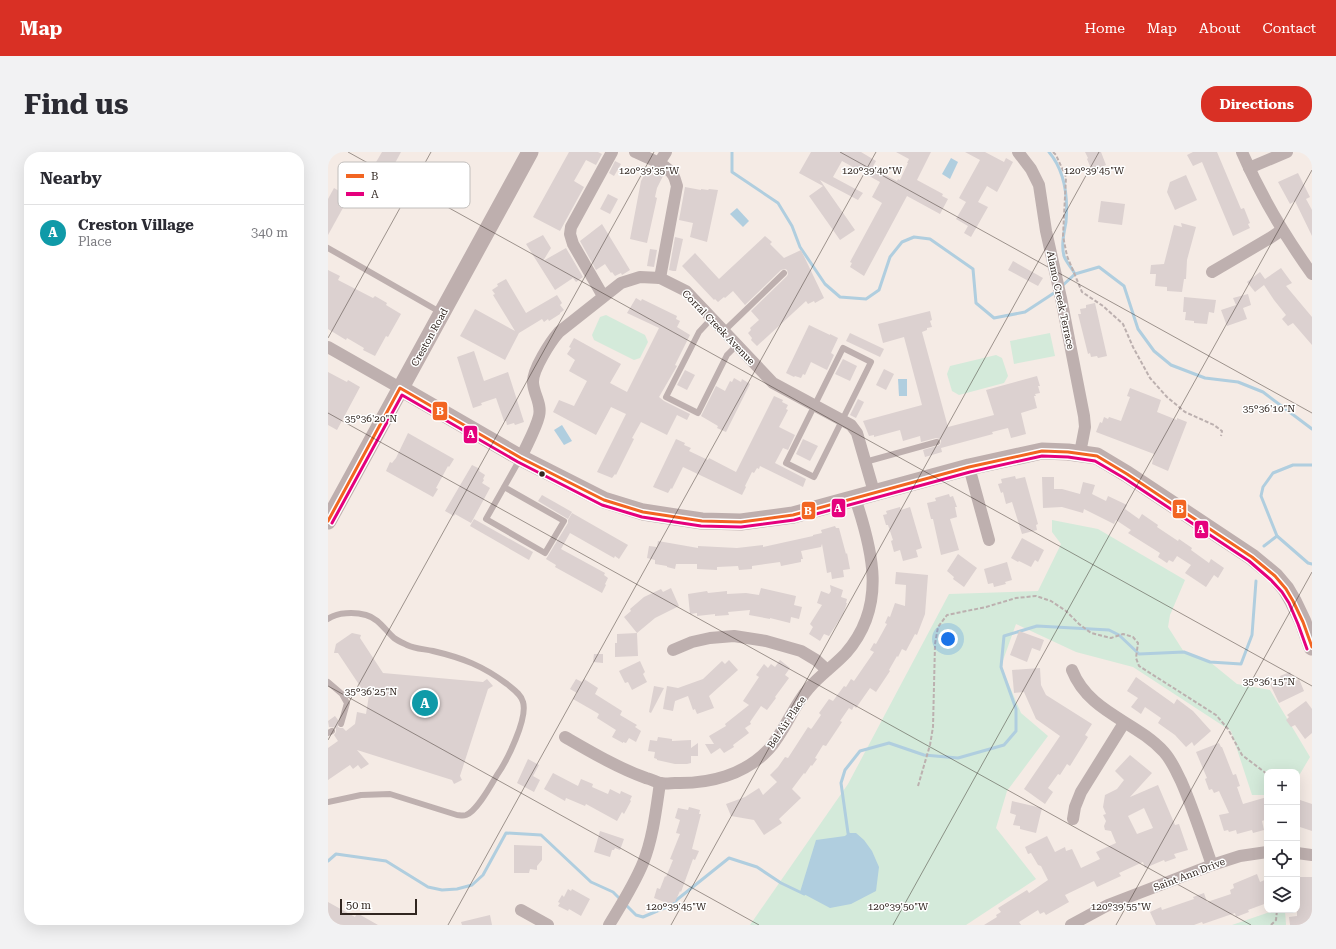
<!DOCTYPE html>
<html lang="en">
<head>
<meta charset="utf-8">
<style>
	body { margin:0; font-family:"Roboto Serif",serif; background:#f2f2f3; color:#2b2b33 }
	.controls { position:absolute; right:12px; bottom:12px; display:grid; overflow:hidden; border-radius:8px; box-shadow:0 4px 16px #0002 }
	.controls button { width:36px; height:36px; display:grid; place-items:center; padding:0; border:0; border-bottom:1px solid #e1e1e2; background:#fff; color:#2b2b33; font:20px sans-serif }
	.scale { position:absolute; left:12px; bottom:10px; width:77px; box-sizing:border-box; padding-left:4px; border:2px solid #312620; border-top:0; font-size:11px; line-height:14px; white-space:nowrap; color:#312620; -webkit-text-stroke:3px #fff; paint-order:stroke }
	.you { position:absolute; left:620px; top:487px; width:14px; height:14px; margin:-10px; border:3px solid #fff; border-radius:50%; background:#1a73e8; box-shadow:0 0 0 6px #1a73e833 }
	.badge { display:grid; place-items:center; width:26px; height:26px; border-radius:50%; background:#d93025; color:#fff; font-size:13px; font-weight:700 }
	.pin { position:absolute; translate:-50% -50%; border:2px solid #fff; box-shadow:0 1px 4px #0006 }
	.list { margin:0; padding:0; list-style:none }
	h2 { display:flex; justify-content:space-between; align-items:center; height:52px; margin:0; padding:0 16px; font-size:17px }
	h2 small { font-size:13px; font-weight:400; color:#7c7c81 }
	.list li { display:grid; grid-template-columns:26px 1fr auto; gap:12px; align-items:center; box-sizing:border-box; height:56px; padding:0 16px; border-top:1px solid #e1e1e2 }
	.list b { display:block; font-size:15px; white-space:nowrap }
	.list p { margin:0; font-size:13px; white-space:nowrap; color:#7c7c81 }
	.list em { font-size:13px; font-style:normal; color:#7c7c81 }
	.icon { flex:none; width:22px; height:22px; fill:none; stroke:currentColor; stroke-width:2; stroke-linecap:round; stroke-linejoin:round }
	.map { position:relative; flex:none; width:984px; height:773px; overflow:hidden; border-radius:16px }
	header { display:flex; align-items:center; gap:24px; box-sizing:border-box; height:56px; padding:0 20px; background:#d93025; color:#fff }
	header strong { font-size:19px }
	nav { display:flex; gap:22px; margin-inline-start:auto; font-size:14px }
	.intro { display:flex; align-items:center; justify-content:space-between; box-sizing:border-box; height:96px; padding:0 24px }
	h1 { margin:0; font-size:28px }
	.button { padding:10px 18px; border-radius:16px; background:#d93025; color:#fff; font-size:14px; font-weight:700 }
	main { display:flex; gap:24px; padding:0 24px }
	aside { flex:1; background:#fff; border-radius:16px; box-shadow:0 4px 16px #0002 }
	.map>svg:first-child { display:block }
	.green { fill:#d4eada }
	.water { fill:#b0cedf }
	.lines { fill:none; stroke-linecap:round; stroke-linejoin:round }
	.stream { stroke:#b0cedf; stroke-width:3 }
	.building { fill:#dcd1d0; fill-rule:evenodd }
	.path { stroke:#bcb0af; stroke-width:2; stroke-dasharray:4 2; stroke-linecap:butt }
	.lane { stroke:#beb0af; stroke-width:6 }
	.street { stroke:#beb0af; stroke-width:12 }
	.secondary { stroke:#beafae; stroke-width:17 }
	.bus-1-casing { stroke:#fff; stroke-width:6 }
	.bus-2-casing { stroke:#fff; stroke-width:6 }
	.bus-1 { stroke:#f26522; stroke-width:3 }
	.bus-2 { stroke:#e5007d; stroke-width:3 }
	.ticks { fill:none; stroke:#312620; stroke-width:1; stroke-opacity:0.45 }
	.bus-dot { fill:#312620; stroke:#fff; stroke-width:1.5 }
	.labels { text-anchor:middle; stroke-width:3; stroke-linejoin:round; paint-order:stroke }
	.street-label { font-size:10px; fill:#312620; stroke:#fff }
	.key { fill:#fff; stroke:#c1bebc; stroke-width:1 }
	.key-label { font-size:11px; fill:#312620 }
	.ticks-label { font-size:10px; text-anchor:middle; fill:#312620; stroke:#fff; stroke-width:3; stroke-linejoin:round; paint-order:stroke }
	.line-badge { stroke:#fff; stroke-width:1.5 }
	.badge-label { font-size:11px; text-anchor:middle; font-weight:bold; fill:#fff }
</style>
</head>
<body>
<header>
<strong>Map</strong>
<nav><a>Home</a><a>Map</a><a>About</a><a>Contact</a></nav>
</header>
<div class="intro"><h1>Find us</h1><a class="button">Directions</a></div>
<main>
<aside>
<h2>Nearby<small></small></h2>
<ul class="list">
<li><span class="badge" style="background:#0f9aa8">A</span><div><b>Creston Village</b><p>Place</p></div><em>340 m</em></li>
</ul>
</aside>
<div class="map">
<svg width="984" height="773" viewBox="0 0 984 773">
	<rect width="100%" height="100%" fill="#f5ebe5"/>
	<!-- green -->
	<g class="green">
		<path d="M278,163L317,183L320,190L312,206L306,208L266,188L264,183L272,165Z"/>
		<path d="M722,181L727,204L686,212L682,189Z"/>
		<path d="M668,203L674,206L680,224L676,231L631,243L624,239L619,222L622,214Z"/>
		<path d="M724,368L770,377L857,428L842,463L840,475L856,500L882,510L909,532L942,538L982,605L969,627V620H939V643H924L903,579L805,515L748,500L688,472L673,514L693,561L720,584L679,639L668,676L708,727L638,773H422L520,632L621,442L710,439L733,392L724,380Z"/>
		<path d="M948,758H957L958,773H904Z"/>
	</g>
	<!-- water -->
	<g class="water">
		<path d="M623,6L630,10L622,27L614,22Z"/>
		<path d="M409,56L421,69L415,75L402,62Z"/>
		<path d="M570,227H579V244H571Z"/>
		<path d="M234,273L244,289L236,293L226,278Z"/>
		<path d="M520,681H528L536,688L544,699L551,715L548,739L523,752L502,756L472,740L488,688L517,684Z"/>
	</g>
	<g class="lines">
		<!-- stream -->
		<g class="stream">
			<path d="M404,0V20L450,51L464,74L472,95L497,132L512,145L538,147L551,138L562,105L574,90L586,85L602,87L645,117L648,151L666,166L697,160L729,139"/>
			<path d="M721,0C737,19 740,46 738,70C736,81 733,93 736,104C738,110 744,116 747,122"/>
			<path d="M734,134L747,122L771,115L796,134L810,177L826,199L843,213L877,226L910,230L935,240L984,277"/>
			<path d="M984,313H965L945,321L935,335L933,344L949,384L980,411L984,412"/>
			<path d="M936,394L949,384"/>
			<path d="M523,684L520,681L513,631L517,618L532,599L561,591L596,603L630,606L676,593L688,579V557L673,515L676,484L709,474L781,478L791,483L811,502L856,500L882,510L913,512L924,483L928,429"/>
			<path d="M0,709L8,702L58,709L100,735L114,738L129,737L144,733L155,723L178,681L213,683L263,730L285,740L293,748"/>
			<path d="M297,752L308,763L315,765L341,754L401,706L429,715L453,731L476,742"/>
		</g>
	</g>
	<!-- building -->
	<g class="building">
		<path d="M54,0H73L59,26L44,17Z"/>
		<path d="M241,0H270L274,2L268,13L258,8L246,29L256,35L232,79L205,65Z"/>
		<path d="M483,0H533L548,9L544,16L569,29L570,27L572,28L580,11H579L581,7L568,0H603L589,28L615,42L614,44L620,47L612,62L579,44L536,124L522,115L524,111L522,110L554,51L544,45L552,30L514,9L505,25L535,41L530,48L492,28L527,78L512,88L481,44L495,34L471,21Z"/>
		<path d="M637,0H657L676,10L678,6L685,10L669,40L659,34L650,50L660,55L643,85L636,81L640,74L628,67L638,50L631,46L652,8Z"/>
		<path d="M757,0H773L778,13L764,19L759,7L760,6Z"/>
		<path d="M865,0H889L913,57L916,56L922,71L920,72L922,76L905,84L874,10L865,14L859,3Z"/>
		<path d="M287,9L293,12L286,24L281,21Z"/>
		<path d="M320,16L335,24L329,36L327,45L329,46L319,91L302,87L313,29Z"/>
		<path d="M970,21L982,45L978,47L984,58V84L967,49L962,52L950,30Z"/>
		<path d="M858,23L869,48L847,58L839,40L842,30Z"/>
		<path d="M357,35L373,38V37L380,38L381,37L390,38L379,90L362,85L365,71L351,68Z"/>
		<path d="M6,36L21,45L0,83V47Z"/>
		<path d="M280,42L290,47L282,62L272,57Z"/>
		<path d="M773,49L797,52L794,73L770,70Z"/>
		<path d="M853,71L868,75L859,108L858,127H856L854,140L839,139V135L827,134L828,122H822L823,113L836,112L846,73L854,75Z"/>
		<path d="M274,72L302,118L294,123L293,121L287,124L284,120L283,121L277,112L268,118L252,89Z"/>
		<path d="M215,83L223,96L215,109L238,96L255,125L248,130L245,126L227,138L198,92Z"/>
		<path d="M437,84L444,90L442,92L456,106L473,98L496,146L487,151L486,149L480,152L478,149L429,194L423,188L424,186L420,181L423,178L422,176L431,168L423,159L459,124L460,122L459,118L457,117L453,118L417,153L405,139L397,146L396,145L390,150L387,147L386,148L354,114L367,101L391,127Z"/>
		<path d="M347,85L355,87L348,119H345L341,118Z"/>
		<path d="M322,97L329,98L326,115L319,114Z"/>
		<path d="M685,109L715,126L710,134L680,118Z"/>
		<path d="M953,116L964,131L958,134L984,165V193L965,171L960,174L954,167L958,163L946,148L936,133L927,140L919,130L932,120L937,127Z"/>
		<path d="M0,118L12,124L10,128L45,146L47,144L59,151L58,153L73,162L60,185L58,184L47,204L35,198L36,196L19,186L18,188L0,177Z"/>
		<path d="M178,127L198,161L229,143L234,151L232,153L236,158L232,161V162L221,169L220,167L216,170L214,167L191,181L177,208L132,184L147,157L187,179L165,143L167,142L164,138L170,134L169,132Z"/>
		<path d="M920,142L923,153L915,156L919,167L899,174L893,158L908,153L905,146Z"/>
		<path d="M856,145L888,148L886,161L881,160L879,172L866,171V169L857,168L858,160H855Z"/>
		<path d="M308,146L313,149L314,147L349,164L348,167L352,169L349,175L362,183L347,213L349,214L331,245L336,249L362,262L359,268L349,263L339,283L313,270L304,286L306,287L288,323L287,322L284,326L269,320L298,262L283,255L268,283L225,260L231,248L246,254L259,229L241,219L247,208L239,202L243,196L241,195L246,186L293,212L282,231L299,240L331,176L299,161Z"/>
		<path d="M767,151L779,204L770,206L769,204L763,205L762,201L760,202L750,162H753L752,157L758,156V153Z"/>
		<path d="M602,159L604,168L602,169L604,175L599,176V178L594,180L620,275L666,263L658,238L709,224L712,234H710L712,241L707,242L708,244H706L709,256L693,261L698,282L683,286L680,276L664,280L665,282L613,296L614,300L597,305L595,298L612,293L613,289L612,287L608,286L593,290L592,284L575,289L572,278L546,285V283L541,284L535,269L594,253L576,185L555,191L550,172Z"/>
		<path d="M481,173L502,183V182L510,186L503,201L506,203L499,218L483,210L477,223L475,222L473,226L467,224L466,225L458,221Z"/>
		<path d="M522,181L556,197L552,205L518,189Z"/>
		<path d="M146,199L156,229L180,220L196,270L187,273L186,271L179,273L178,269H176L168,246L153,251L154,253L145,256L129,205Z"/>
		<path d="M515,207L529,214L522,229L507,222Z"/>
		<path d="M556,217L566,222L558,238L548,233Z"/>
		<path d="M357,218L367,223L359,238L349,233Z"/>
		<path d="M0,220L17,229L19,230L20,228L32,235L9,278L0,273Z"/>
		<path d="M406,226L413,230L414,227L422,232L398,280L389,276L390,274L373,264L388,234L397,239L402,229L404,230Z"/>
		<path d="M802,236L833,248L829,260L849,268V266L859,270L840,319L824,312L826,302L768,280L772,270L774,271L776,265L780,267L781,265L793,269L802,245L799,244Z"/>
		<path d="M446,244L455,248L454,250L460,253L458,257L460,258L451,275L467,283L460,298L455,296L447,311L478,327L475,335L432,314L431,317L429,316L426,321L424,320L417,334L418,335L414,343L355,315L344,337L343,336L340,341L325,335L348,287L357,291L356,293L363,296L361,299L380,308L381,306L408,320Z"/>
		<path d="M530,247L536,250L528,266L522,263Z"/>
		<path d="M80,281L126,307L121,315L120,314L108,336L110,337L105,345L58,319L62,310L64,311L68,306Z"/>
		<path d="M475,287L490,294L482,309L468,302Z"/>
		<path d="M144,313L152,317L151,319L157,323L155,327L156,328L154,331L162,336L143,371L127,362L126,364L117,359Z"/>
		<path d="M687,324L688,327L697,325L710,372L708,373L709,378L694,382L684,350L678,352L675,340L673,341L670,332L674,331L673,327Z"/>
		<path d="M714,325H726V337H734L752,342L755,330L767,333L764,342L778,349L780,344L799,353L797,357L811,367L814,362L830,373L829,375L850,389L851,387L864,396L863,398L881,411L883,407L896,416L890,426L886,423L878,435L857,421L863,413L849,404L845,410L841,408L839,411L830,405L832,401L800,381L803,378L788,368L786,372L756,357L755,361L734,355L715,356Z"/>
		<path d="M621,342L622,345L625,344L629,355H627L629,365L622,367L631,398L613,403L605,367H603L599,351L608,349L607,346Z"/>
		<path d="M214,343L244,360L240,367L210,349Z"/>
		<path d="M572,355L573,358L582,355L594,396L588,398L590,405L575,409L572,398L566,400L563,389L565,388L560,373H558L555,363L559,362L558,359Z"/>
		<path d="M244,361L300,393L291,407L287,404L286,406L242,381L233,397L277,421L276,423L280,426L277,432L278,433L274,441L227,415L228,413L218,407L240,371V368Z"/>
		<path d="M146,367L205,400L201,408L142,374Z"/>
		<path d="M507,374L508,376H511L518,402L519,401L522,417L515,418L516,425L504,427L503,420L499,421L494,392L493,395L473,399L475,407H473V410L453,414L452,410L424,414V417L411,418L410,414L389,415V418L369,417V412H348L347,417L339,415V414L327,412V408L319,406L321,394L329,395L330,389L370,396V394L409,396L435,393V395L485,384V383L494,381L493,378Z"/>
		<path d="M694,386L716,398L710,410L707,408L703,415L691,409L690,410L683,406Z"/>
		<path d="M630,402L649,416L636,435L625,427L626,425L619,419Z"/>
		<path d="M679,410L684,428L677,430L678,432L666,435L665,431L660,432L656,417Z"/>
		<path d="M568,420L600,423L597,462L589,483L587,482L578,499L574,497L570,505L569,504L561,518L562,519L548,540L542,536L528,556L526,554L524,558L521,556L512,569L514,570L498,594L495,593L487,606L489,607L484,614L483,613L477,622L476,621L464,637L473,646L451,667L454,671L436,683L426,668L403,664L398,652L417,645L431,636L435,643L449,630L442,623L450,615L457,605L460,606L480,575L483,577L484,576L493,563L491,561L501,547L505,549L516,534L518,535L523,527L526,529L546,500L542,498L546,491L548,492L559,472L557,471L560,464L562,465L567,451L577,454L578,433L567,432Z"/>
		<path d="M502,433L515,438L513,445L519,447L518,451H519L515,462L501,484L496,482L492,489L481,482L485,475L482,472L494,453L489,451L493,439L501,442L503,439Z"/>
		<path d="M343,436L351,454L327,466L309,481L310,504L287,505V491H289V482L309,481L296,465L303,459L302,457L316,445L333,437L335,440Z"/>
		<path d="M433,436L468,444L466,453L474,455L471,467L463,465L462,471L442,466V467L421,463L422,458L400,460L401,463L387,464V462L369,464V461L362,462L360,442L379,439L380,441L399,439V442L418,441L431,443Z"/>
		<path d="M691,479L716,488L712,499L704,496L699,510L682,503Z"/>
		<path d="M24,481L33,483L32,486L55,521L155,530L159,527L165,534L160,537L132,624L134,628L126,632L124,628L29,598L41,612L33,617L30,613L25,617L22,613L0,628V596L10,589L6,583L8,580V577L5,575H1L0,569L7,564L10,568V575L12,576H15L18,579L27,572L29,560L38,562L41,543L33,542L34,537L10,501H6L8,492Z"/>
		<path d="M266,502H275V511L265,510Z"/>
		<path d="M401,508L410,518L381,544L386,556L369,562L367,557L365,558L360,544L347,549L345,559L335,557L339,534L350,536L375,527L394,509L397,512Z"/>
		<path d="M452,508L462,516L457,523L461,526L447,545L448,546L439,558L433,554L422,570L423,572L417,576L421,581L405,593L406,595L396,601L392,596L383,602L377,592H386L381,584L398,574L397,572L421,553L415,549L431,525L428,523L436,512L440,516L443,512L447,515Z"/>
		<path d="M312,509L317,520L315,522L319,530L304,538L300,530L297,531L291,519Z"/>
		<path d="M712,516L713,533L718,543L764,572L757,583L760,585L742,614L739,612L732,623L730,622L720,636L725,640L717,652L696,637L732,584L708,567L696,540L686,541L684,518Z"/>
		<path d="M962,520L966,530L971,527L976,539L951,551L942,532L953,527L952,524Z"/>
		<path d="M808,525L846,552L849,547L865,559L883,579L866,594L864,590L858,595L847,583L830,571L833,566L817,555L813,562L803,555L810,546L799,539Z"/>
		<path d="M248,527L254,530L256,527L270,536L267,542L294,559L292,563L309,573L307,575L313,579L308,590L301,586L298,591L295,590V591L284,585L288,578L269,566L271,562L266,559L245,547L249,541L242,537Z"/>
		<path d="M326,534L336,536L323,561L321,560Z"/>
		<path d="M978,549L984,557V581L977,587L967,573L963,575L958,568L961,565L959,563Z"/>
		<path d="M330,585L344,587V589L363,588V596L370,591V604H363V611L359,612H347L329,608V607L326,606L327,600L320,599L322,588L329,589Z"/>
		<path d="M891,591L893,595H894L905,623L908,622L912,634L909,635L915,652L939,645V667L934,669L936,678L925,681L924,678L909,682L908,678L901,680L900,678L896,679L891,663L901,661L891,639L886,641L884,637L881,638L877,627L879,626L868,600Z"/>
		<path d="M802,603L824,621L802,645L830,633L847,673L851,672L860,698L846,702L848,706L837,710L836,708L817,716L815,710L791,721L793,724L769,735L766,729L737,743L741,750L718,763L716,760L712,762L710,758L691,770L693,773H656L669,765L668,763L673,760L670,756L699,738L701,741L720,728L713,714L710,713L703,701L700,702L697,695L719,684L727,700L737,695L738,699L744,697L753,716L772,707L768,700L788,691L783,679L777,678L776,674L778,669L775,663L778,662L775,655L777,643L789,637L796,628L787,619ZM816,656L825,676L809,682L800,664Z"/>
		<path d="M200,607L211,613L205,624L212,628L206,640L189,631Z"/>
		<path d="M225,621L250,634L253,627L265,632L264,635L280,642L282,637L292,642L293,639L304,644L302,648L303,649L296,662L294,660L289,669L258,652L257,654L238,646L237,649L216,637Z"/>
		<path d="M972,648L984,652V679L969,674V657Z"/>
		<path d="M684,649L714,656L708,681L692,677V674L685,673L688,663L682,661Z"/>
		<path d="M361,655L372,658L371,662H373L364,697L371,699L367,708L365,707L353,740L352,739L347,750H345L344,753L326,746L329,736L332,737L337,724L338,725L345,708L342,707L352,682L348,681L352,668L347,666L350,656L360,658Z"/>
		<path d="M272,679L296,687L292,698L287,696L286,698H284L282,705L266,700Z"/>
		<path d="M186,693L214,694V708L209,714V718L202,717L201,721H186Z"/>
		<path d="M929,722L932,730L939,727V751L920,758L921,760L908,765L907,761L875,772L874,770L866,773H828L822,760L833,755L834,758L866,747L865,745L876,741L879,750L903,742L902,738L906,736L905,732Z"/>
		<path d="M969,725H984V773H962L961,765L969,764Z"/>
		<path d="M240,737L243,739L244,737L262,747L253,764L241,757L240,759L230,754L232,751L230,750L234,743L236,745Z"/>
		<path d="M0,750L27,765L29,761L50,773H0Z"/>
		<path d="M162,763L164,773H134L133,770Z"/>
	</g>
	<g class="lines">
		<!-- path -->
		<g class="path">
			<path d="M725,0L728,3L738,25L735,84L739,104L754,140L775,154L795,172L805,195L822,226L839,245L857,260L886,273L894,279L893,284"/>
			<path d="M590,634L602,593L605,575L607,492L610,475L619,463L658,455L688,446L708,444L723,449L738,459L751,472L763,481L783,486L795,482L805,485L810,491L808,506L811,514L888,563L900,577L914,603L939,622"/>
			<path d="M943,773L948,768L949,758"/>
		</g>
		<!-- lane -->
		<g class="lane">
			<path d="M0,96L112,160"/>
			<path d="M384,166L371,180L338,245L370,261L399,203L409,193"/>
			<path d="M396,179L456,121"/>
			<path d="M515,196L543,210L486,325L458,311Z"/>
			<path d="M537,310L609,290"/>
			<path d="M176,335L236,369L217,401L158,367L192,307"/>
			<path d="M0,467C9,460 27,460 38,463C50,466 57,478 66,486C70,489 75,491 79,493C87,497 97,497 105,499C135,506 155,514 179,532C185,537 193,542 195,550C200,566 179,609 169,623C163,633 149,659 138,663C135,664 131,663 129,663L62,642L33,643L0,650"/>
			<path d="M0,530L14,542L19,551L13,572"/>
			<path d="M0,581L4,579"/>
		</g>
		<!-- street -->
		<g class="street">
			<path d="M307,0C319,6 337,11 345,23C347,26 348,31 349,34L332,126"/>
			<path d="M690,0L703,17L711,33L718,79L733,146L756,264L757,275L752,301"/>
			<path d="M914,0C933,44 956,83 984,122"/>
			<path d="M331,11L338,0"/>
			<path d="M921,16L959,0"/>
			<path d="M884,120L942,86L954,78"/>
			<path d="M275,144L245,92L242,82L243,75L284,0"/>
			<path d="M0,195L72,236"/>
			<path d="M193,306C198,294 208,277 211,264C214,252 206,243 205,231C204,218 223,189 231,180L293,131L312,125L332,126L358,139L445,231L523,273L529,281L546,340"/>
			<path d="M641,315L661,388"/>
			<path d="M345,498L364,490L382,486L406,484L438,489L473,499L488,508L499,518"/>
			<path d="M744,518C761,561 808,569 836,600C844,609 848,619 853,629C865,656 874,685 884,713"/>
			<path d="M237,585C263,600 290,616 318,626C323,627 328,630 332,631C337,632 343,631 347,631C381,632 417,623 441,597C457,579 465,554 481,536C492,523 507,513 518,501C559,454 545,399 527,346"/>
			<path d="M745,667L747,655L753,640L796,571"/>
			<path d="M969,701L984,703"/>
			<path d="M193,758L220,773"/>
			<path d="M281,773C293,753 306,733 315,711C325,686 328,658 332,631"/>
			<path d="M743,773L780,753L884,713L912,704L939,700"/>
		</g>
		<!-- secondary -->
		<g class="secondary">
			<path d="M72,236L193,306L276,348L315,360L374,369L413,370L465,363L641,315L714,299L740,300L769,304L799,322L924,405L947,424L958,437L965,449L975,470L984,495"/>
			<path d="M0,369L202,0"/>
		</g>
		<defs>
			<path id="bus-1" d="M0,369L72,236L193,306L276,348L315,360L374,369L413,370L465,363L641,315L714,299L740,300L769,304L799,322L924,405L947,424L958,437L965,449L975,470L984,495"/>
			<path id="bus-2" d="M4,371L74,243L190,310L274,353L314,365L373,374L413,375L466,368L642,320L714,304L740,305L767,309L796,326L921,409L943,428L954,440L961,451L970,472L979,497"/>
		</defs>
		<!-- bus-1 casing -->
		<use href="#bus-1" class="bus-1-casing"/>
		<!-- bus-2 casing -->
		<use href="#bus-2" class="bus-2-casing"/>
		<!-- bus-1 -->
		<use href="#bus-1" class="bus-1"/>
		<!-- bus-2 -->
		<use href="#bus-2" class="bus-2"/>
	</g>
	<!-- ticks -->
	<path class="ticks" d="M20,0L984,534M512,0L984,261M0,186L103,0M0,261L923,773M0,534L431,773M0,588L326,0M120,773L548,0M343,773L771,0M565,773L984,18M788,773L984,420"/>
	<!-- markers -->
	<circle class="bus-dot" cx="214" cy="322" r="3.5"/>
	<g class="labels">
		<!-- street labels -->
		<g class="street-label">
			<text transform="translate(733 148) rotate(78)" y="4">Alamo Creek Terrace</text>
			<text transform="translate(391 175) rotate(46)" y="4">Corral Creek Avenue</text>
			<text transform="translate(101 185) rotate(-61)" y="4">Creston Road</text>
			<text transform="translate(458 570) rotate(-56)" y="4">Bel Air Place</text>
			<text transform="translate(861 722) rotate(-21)" y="4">Saint Ann Drive</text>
		</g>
	</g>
	<!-- legend -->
	<rect x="10" y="10" width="132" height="46" rx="6" class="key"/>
	<rect x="18" y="22" width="18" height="4" fill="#f26522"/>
	<rect x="18" y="40" width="18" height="4" fill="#e5007d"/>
	<g class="key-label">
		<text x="43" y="28">B</text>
		<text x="43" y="46">A</text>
	</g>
	<g class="ticks-label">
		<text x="321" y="22">120°39'35"W</text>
		<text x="544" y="22">120°39'40"W</text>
		<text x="766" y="22">120°39'45"W</text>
		<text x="941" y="260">35°36'10"N</text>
		<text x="43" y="270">35°36'20"N</text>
		<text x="941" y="533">35°36'15"N</text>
		<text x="43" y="543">35°36'25"N</text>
		<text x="348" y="758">120°39'45"W</text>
		<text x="570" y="758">120°39'50"W</text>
		<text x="793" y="758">120°39'55"W</text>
	</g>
	<g class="line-badge">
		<rect x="104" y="249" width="16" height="20" rx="4" fill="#f26522"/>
		<rect x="135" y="273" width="15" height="19" rx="4" fill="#e5007d"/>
		<rect x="503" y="346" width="15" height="20" rx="4" fill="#e5007d"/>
		<rect x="844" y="347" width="15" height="20" rx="4" fill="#f26522"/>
		<rect x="473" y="349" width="15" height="19" rx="4" fill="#f26522"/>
		<rect x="866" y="368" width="15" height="19" rx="4" fill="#e5007d"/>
	</g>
	<g class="badge-label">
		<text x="112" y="263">B</text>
		<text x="143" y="286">A</text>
		<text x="510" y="360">A</text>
		<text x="852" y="361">B</text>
		<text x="480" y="363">B</text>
		<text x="873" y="381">A</text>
	</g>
</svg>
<div class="controls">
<button>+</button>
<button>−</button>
<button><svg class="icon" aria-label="locate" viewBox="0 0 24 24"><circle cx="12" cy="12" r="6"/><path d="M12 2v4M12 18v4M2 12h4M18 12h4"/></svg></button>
<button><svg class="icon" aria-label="layers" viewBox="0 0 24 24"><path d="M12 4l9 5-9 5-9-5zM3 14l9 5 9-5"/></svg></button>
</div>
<div class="scale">50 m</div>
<div class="you"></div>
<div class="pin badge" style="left:97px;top:551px;background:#0f9aa8">A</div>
</div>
</main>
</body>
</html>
